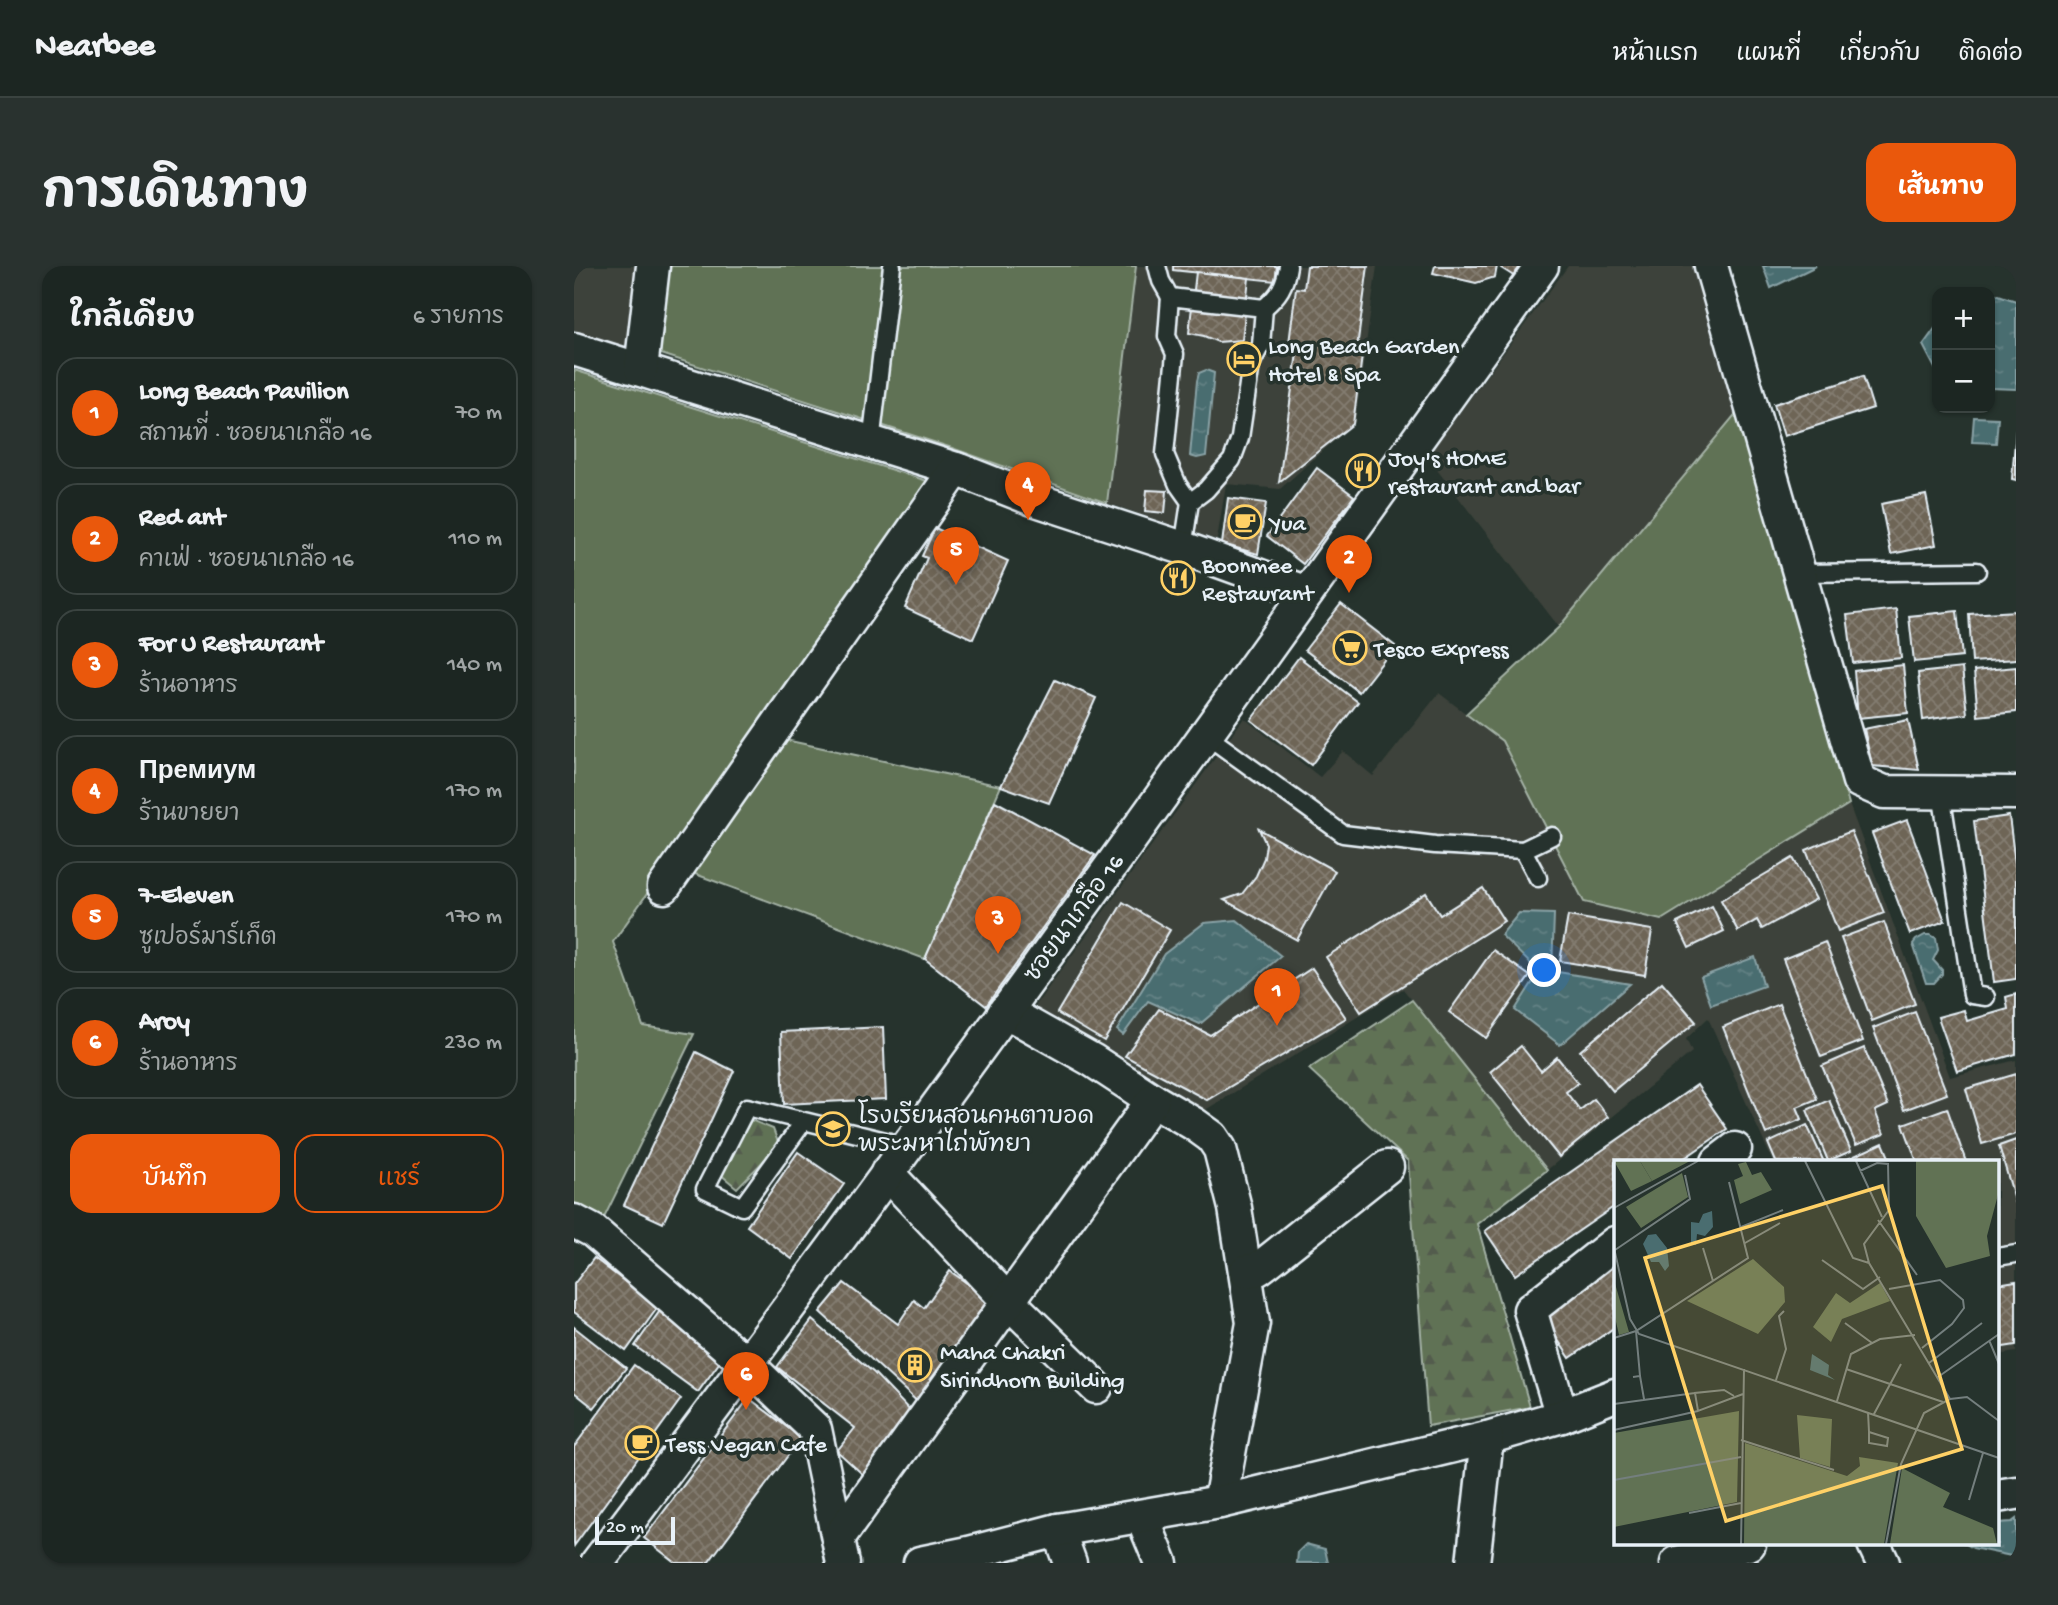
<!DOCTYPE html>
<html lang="th">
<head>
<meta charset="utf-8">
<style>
	body { margin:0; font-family:"Gochi Hand","Playpen Sans Thai",sans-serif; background:#29322f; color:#f1f3f6 }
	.controls { position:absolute; right:21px; top:21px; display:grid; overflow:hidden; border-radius:14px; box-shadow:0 2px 5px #0004 }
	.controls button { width:63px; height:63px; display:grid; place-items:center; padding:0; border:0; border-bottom:2px solid #3a4340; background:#1c2622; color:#f1f3f6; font:35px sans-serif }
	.scale { position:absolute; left:21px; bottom:18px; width:80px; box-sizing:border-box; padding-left:7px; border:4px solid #e8f1f8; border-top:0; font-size:19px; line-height:24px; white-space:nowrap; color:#e8f1f8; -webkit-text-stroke:5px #26332d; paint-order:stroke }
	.you { position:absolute; left:971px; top:705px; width:24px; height:24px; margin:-18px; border:5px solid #fff; border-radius:50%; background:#1a73e8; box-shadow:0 0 0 10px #1a73e833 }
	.badge { display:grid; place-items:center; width:46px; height:46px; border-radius:50%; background:#ea580c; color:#fff; font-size:23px; font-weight:700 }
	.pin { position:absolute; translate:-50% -58px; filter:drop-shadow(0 2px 4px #0008) }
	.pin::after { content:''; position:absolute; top:37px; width:24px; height:21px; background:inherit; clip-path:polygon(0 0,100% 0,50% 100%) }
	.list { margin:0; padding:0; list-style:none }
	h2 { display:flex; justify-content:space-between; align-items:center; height:91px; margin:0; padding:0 28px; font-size:30px }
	h2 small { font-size:23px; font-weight:400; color:#a0a5a5 }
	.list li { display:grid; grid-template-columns:46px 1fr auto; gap:21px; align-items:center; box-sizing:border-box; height:112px; margin:0 14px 14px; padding:0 14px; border:2px solid #3a4340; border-radius:21px }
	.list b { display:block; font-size:26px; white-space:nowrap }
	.list p { margin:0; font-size:23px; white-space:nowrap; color:#a0a5a5 }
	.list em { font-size:23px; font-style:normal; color:#a0a5a5 }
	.actions { display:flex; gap:14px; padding:21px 28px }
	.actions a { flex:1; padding:16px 0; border:2px solid #ea580c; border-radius:21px; text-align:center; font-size:24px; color:#ea580c }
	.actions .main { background:#ea580c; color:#fff }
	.map { position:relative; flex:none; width:1442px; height:1297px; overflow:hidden; border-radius:21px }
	header { display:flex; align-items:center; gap:42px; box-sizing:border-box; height:98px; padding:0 35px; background:#1c2622; border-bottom:2px solid #3a4340 }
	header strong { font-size:33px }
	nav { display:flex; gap:38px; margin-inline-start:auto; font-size:24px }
	.intro { display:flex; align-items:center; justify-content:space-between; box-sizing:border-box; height:168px; padding:0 42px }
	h1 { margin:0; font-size:49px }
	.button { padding:18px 32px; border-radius:21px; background:#ea580c; color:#fff; font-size:24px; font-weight:700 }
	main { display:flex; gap:42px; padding:0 42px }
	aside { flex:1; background:#1c2622; border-radius:21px; box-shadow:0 2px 5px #0004 }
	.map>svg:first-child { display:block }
	.built { fill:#3c423a }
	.green { fill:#617254; stroke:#a4b2a6; stroke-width:2 }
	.forest { fill:url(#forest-firs); stroke:#a4b2a6; stroke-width:2 }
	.water { fill:url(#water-ripples); stroke:#89a2a6; stroke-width:2 }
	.building { fill:url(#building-cross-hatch); stroke:#e8f1f8; stroke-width:2 }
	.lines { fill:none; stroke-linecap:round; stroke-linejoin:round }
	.service-casing { stroke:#e8f1f8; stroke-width:21 }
	.minor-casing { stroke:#e8f1f8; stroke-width:37 }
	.service { stroke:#26332d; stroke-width:16 }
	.minor { stroke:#26332d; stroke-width:32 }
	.labels { text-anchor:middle; stroke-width:7; stroke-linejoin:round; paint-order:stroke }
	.poi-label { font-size:24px; fill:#e8f1f8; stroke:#26332d; text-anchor:start }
	.street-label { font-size:24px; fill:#e8f1f8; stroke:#26332d }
	.inset-road { fill:none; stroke:#747f7e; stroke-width:2 }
	.view { fill:#ffd166; fill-opacity:0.15; stroke:#ffd166; stroke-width:3.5 }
	.inset-edge { fill:none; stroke:#e8f1f8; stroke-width:3.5 }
</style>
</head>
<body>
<header>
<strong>Nearbee</strong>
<nav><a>หน้าแรก</a><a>แผนที่</a><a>เกี่ยวกับ</a><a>ติดต่อ</a></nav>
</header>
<div class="intro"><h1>การเดินทาง</h1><a class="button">เส้นทาง</a></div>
<main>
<aside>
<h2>ใกล้เคียง<small>6 รายการ</small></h2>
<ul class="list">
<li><span class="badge">1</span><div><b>Long Beach Pavilion</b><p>สถานที่ · ซอยนาเกลือ 16</p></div><em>70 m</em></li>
<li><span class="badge">2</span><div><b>Red ant</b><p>คาเฟ่ · ซอยนาเกลือ 16</p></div><em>110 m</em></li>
<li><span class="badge">3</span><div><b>For U Restaurant</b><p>ร้านอาหาร</p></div><em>140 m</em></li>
<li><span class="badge">4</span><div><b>Премиум</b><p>ร้านขายยา</p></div><em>170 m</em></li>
<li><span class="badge">5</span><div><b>7-Eleven</b><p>ซูเปอร์มาร์เก็ต</p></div><em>170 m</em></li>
<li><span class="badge">6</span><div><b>Aroy</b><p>ร้านอาหาร</p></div><em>230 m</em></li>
</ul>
<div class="actions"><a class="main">บันทึก</a><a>แชร์</a></div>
</aside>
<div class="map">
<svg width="1442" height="1297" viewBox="0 0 1442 1297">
	<defs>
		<pattern id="forest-firs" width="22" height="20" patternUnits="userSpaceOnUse" patternTransform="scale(1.75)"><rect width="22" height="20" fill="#617254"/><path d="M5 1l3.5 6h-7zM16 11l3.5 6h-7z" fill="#525b4e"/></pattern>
		<pattern id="water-ripples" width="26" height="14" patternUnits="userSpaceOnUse" patternTransform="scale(1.75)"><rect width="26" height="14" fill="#4a6d70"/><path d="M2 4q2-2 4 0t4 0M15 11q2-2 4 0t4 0" fill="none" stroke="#648285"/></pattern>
		<pattern id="building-cross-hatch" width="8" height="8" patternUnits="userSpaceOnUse" patternTransform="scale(1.75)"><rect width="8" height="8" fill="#6e6557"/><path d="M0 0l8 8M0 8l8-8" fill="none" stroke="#837c70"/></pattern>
	</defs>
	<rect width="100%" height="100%" fill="#26332d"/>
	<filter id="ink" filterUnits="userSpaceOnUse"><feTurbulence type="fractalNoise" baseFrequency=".0143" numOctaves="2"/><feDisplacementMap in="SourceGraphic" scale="14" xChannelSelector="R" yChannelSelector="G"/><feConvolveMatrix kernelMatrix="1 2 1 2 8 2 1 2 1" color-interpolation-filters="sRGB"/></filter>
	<g filter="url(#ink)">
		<!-- built -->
		<g class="built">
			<path d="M0,0H68L56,84L0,64Z"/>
			<path d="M562,0H803L781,156L706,223L652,218L643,274L533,237Z"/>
			<path d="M994,0H1123L1164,145L985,361L853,191Z"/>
			<path d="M865,427L928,475L961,540L1087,654L1275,538L1376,811L1442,794V1086L1423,1089V896H1199L1134,752L1112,773L1118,786L973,904L829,723L628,846L456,747L670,452L746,511L769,485L799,510Z"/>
		</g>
		<!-- green -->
		<g class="green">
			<path d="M88,0H562L533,237L375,181L78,85Z"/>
			<path d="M0,104L363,218L39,676L69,760L120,768L30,952L0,937Z"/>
			<path d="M1164,145L1275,538L1087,654L1010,636L928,475L892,448L985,361Z"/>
			<path d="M202,472L427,520L351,693L113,605Z"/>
		</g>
		<!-- forest -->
		<g class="forest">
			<path d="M838,734L973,904L903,958L956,1141L854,1160L834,895L735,803Z"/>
			<path d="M177,854L199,863L205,879L163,922L146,908Z"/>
		</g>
		<!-- water -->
		<g class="water">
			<path d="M1189,0H1242L1197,22Z"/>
			<path d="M1416,26L1442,35V123L1416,122Z"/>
			<path d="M1362,61L1363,62V106L1349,79Z"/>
			<path d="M632,104L640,107L632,190L623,192L616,190L623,115L625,107Z"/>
			<path d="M1400,151L1424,152L1422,177L1398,176Z"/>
			<path d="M945,647L980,648L978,705L1056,718L986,779L941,744L965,706L927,669Z"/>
			<path d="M663,654L707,690L626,758L574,735L549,769L543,764L590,688L630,657Z"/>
			<path d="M1351,669H1356L1362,672L1364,684L1359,694L1368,704V708L1360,717H1352L1339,678L1342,674Z"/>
			<path d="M1181,691L1190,720L1137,739L1127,711Z"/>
			<path d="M1442,1253V1291L1399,1282L1392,1278H1423V1257L1438,1256Z"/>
			<path d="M732,1278L751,1283L754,1297H723L724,1286Z"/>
		</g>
		<!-- building -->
		<g class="building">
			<path d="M599,0H703L701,15L599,4Z"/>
			<path d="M733,0H794L782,89L788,90L779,158L705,216L723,87L714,85L722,22L730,23Z"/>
			<path d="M861,0H923L921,11L902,17L859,7Z"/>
			<path d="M928,0H960L949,16L927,2Z"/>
			<path d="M622,6L675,12L668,74L644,76L630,70L615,67Z"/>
			<path d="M1289,110L1299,142L1210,170L1200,138Z"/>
			<path d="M1442,163V214L1438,213Z"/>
			<path d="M743,202L780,230L729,298L693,270Z"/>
			<path d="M573,224L593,225L591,247L571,245Z"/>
			<path d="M1352,229L1362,279L1317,288L1307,238Z"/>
			<path d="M654,232L692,237L684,288L648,278Z"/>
			<path d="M361,262L434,295L399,373L331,342L353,292L348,290Z"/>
			<path d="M767,338L821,380L785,426L731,384Z"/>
			<path d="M1322,343L1327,392L1279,397L1273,349Z"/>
			<path d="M1383,345L1388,391L1340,396L1335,350Z"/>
			<path d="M1442,345V393L1398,396L1395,348Z"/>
			<path d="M725,391L784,436L737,499L677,454Z"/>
			<path d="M1329,399L1334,447L1284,452L1280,405Z"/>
			<path d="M1442,401V446L1404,450L1400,405Z"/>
			<path d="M1388,402L1393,448L1349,454L1344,407Z"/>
			<path d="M481,414L522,432L475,537L427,520Z"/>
			<path d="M1334,454L1345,504L1298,500L1290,463Z"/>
			<path d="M421,535L521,589L412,740L351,693Z"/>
			<path d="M1435,550L1442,606V713L1420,716L1400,555Z"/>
			<path d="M1333,554L1371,655L1336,668L1298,567Z"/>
			<path d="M685,563L761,605L723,674L650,634L668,628L682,610L690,592L692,578Z"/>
			<path d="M1277,565L1310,647L1264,665L1232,584Z"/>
			<path d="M1219,592L1242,633L1188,663L1183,654L1164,665L1147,634Z"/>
			<path d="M909,622L930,655L787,746L752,691L852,627L866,649Z"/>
			<path d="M549,636L596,664L530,775L483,747Z"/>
			<path d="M1138,640L1150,665L1115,682L1103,657Z"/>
			<path d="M994,650L1078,664L1071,709L986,695Z"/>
			<path d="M1310,656L1341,738L1298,755L1267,672Z"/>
			<path d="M1251,676L1289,775L1247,791L1209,693Z"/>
			<path d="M919,684L956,710L912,772L875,746Z"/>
			<path d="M738,702L772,752L633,834L551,790L585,743L636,769Z"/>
			<path d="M1088,716L1122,756L1039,825L1006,785Z"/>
			<path d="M1442,728V788L1383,805L1364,751L1390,744L1393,755L1434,743L1432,731Z"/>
			<path d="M1205,738L1243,833L1223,841L1228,853L1192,868L1149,761Z"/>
			<path d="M1341,746L1373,828L1330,844L1299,762Z"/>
			<path d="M309,761L312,833L210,838L207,766Z"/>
			<path d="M947,780L967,805L983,791L1004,817L992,826L1006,844L1020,833L1034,851L985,891L916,806Z"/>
			<path d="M1290,782L1314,839L1301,845L1310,868L1282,879L1248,800Z"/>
			<path d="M122,786L160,805L89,957L50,939Z"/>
			<path d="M1442,808V868L1408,878L1392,823Z"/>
			<path d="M1123,819L1153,863L1105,896H1041V940L941,1009L911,965Z"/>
			<path d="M1255,834L1277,885L1254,895L1233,844Z"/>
			<path d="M1373,842L1392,896H1343L1329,858Z"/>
			<path d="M1233,859L1250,896H1202L1194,877Z"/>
			<path d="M1442,874V938L1425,880Z"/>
			<path d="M1309,877L1317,896H1267Z"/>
			<path d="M224,886L270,918L218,993L173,960Z"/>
			<path d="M20,992L84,1041L52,1085L0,1046V1018Z"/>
			<path d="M1041,995V1061L996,1092L966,1047Z"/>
			<path d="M376,1005L423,1039L348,1140L246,1046L270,1017L324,1058L340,1034L350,1042Z"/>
			<path d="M1442,1015V1079L1423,1082V1018Z"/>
			<path d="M90,1039L153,1086L124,1126L61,1080Z"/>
			<path d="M238,1054L300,1107L342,1151L296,1215L263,1185L281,1162L203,1101Z"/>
			<path d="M0,1061L52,1102L20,1142L0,1126Z"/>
			<path d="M60,1099L107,1133L0,1280V1181Z"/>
			<path d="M175,1132L227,1172L134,1297H102L70,1272Z"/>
		</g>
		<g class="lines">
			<defs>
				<g id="service">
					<path d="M583,0L587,15L596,31"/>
					<path d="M690,42C705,29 711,20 714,0"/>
					<path d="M297,177L318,0"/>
					<path d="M609,282L616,236L632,224L658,194L666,172L677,98L687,79L690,42L596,31L593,70L601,88L591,188L604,219L616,236"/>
					<path d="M1224,307L1403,305"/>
					<path d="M632,469L769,568L861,579L949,584L964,612"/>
					<path d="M1367,526L1398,729L1412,731"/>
					<path d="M949,584L978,570"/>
					<path d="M230,855L168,941L131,923L173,841L332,880"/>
					<path d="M1423,991L1442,988"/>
				</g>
				<g id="minor">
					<path d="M1137,0L1285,515L1310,526L1442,527"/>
					<path d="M0,83L385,204L459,233L609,282L733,327"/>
					<path d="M67,103L79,0"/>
					<path d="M90,621L382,203"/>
					<path d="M431,745L518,794L579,834L620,858L638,871L646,883L661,942L679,1057L646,1236"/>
					<path d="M1144,896L1161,883"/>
					<path d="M313,907L434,1035L522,1121"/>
					<path d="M0,955L19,965L174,1099L241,1163L269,1297"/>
					<path d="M672,1005L684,1003L692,997L813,901"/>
					<path d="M988,1150L956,1044L1041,977"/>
					<path d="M1423,1230L1442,1227"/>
					<path d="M568,1251L587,1297"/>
					<path d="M484,1264L496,1297"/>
					<path d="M265,1271L579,834"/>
					<path d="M1300,1278L1309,1297"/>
					<path d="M23,1297C347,871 656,434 968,0"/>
					<path d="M346,1297L395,1287L484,1264L646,1236L913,1172L988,1150L1041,1129"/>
					<path d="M899,1297L913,1172"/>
					<path d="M1103,1297L1175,1278"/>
				</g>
			</defs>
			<!-- service casing -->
			<use href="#service" class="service-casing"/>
			<!-- minor casing -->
			<use href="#minor" class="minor-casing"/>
			<!-- service -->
			<use href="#service" class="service"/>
			<!-- minor -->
			<use href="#minor" class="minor"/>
		</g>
	</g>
	<!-- icons -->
	<defs>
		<symbol id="hotel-ring" viewBox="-11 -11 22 22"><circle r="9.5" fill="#26332d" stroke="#ffd166" stroke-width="1.5"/><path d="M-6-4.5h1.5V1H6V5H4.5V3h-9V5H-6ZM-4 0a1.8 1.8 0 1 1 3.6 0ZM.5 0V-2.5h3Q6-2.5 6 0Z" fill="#ffd166"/></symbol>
		<symbol id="restaurant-ring" viewBox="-11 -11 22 22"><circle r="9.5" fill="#26332d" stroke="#ffd166" stroke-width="1.5"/><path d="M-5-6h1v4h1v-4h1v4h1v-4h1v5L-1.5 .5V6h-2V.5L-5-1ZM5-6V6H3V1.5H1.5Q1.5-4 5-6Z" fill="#ffd166"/></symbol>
		<symbol id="cafe-ring" viewBox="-11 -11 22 22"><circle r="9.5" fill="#26332d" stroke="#ffd166" stroke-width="1.5"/><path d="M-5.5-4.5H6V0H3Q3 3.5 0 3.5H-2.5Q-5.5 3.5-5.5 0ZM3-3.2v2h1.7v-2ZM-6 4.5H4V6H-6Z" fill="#ffd166"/></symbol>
		<symbol id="supermarket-ring" viewBox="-11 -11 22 22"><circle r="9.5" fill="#26332d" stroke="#ffd166" stroke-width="1.5"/><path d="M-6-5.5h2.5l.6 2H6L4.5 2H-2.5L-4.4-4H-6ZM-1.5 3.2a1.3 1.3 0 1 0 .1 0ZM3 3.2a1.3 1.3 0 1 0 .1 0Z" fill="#ffd166"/></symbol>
		<symbol id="school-ring" viewBox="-11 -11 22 22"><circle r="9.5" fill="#26332d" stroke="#ffd166" stroke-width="1.5"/><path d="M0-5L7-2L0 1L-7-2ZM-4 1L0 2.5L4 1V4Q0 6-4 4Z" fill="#ffd166"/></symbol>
		<symbol id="building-ring" viewBox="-11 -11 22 22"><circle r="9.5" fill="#26332d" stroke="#ffd166" stroke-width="1.5"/><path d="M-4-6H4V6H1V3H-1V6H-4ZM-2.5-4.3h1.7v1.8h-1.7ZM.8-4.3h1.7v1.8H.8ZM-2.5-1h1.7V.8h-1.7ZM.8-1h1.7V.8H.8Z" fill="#ffd166"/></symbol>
	</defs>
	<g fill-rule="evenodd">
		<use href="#hotel-ring" x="651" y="74" width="38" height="38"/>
		<use href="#restaurant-ring" x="770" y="186" width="38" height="38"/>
		<use href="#cafe-ring" x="652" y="237" width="38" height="38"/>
		<use href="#restaurant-ring" x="585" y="293" width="38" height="38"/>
		<use href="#supermarket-ring" x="757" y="363" width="38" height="38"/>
		<use href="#school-ring" x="240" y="844" width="38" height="38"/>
		<use href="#building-ring" x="322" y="1080" width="38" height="38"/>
		<use href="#cafe-ring" x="49" y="1158" width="38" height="38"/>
	</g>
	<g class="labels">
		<!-- poi labels -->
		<g class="poi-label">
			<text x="694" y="87">Long Beach Garden<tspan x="694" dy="28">Hotel &amp; Spa</tspan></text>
			<text x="814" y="199">Joy's HOME<tspan x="814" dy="28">restaurant and bar</tspan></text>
			<text x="696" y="264">Yua</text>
			<text x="628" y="306">Boonmee<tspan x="628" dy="28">Restaurant</tspan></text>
			<text x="800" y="390">Tesco Express</text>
			<text x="284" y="857">โรงเรียนสอนคนตาบอด<tspan x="284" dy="28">พระมหาไถ่พัทยา</tspan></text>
			<text x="366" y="1093">Maha Chakri<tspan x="366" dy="28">Sirindhorn Building</tspan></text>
			<text x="92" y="1185">Tess Vegan Cafe</text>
		</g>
		<!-- street labels -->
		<g class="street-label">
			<text transform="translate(499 651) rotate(-54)" y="8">ซอยนาเกลือ 16</text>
		</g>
	</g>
	<!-- overview -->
	<g transform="translate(1040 894)">
		<rect width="385" height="385" fill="#26332d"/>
		<path d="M26,1H76L38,21ZM302,1H385V31L373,76L376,96L332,108L302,56ZM132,2L138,15L147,12L158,30L126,44L120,20L129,16L124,4ZM68,13L74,37L27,68L12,47ZM139,99L170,127L171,142L144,174L73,141ZM0,120L15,172L5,175L0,153ZM125,251L123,342L0,367V273ZM183,255L218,259L216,307L186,298ZM131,283L233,316L246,306L245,297L284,303L270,384H130ZM288,308L336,333L329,347L379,368L383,384H276Z" fill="#617254"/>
		<path d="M266,123L276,141L228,159L217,182L199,167L222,133L236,143Z" fill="#617254"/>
		<path d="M0,1H26L38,21L17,31Z" fill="#617254"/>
		<path d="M98,51L99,67L91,76L83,74L82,85L77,84V62L85,63L89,54ZM42,74L53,88L55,106L51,111L45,102H37L29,84L34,75ZM198,194L215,205L214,215L221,220L196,210Z" fill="#4a6d70"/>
		<path class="inset-road" d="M191,1L239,98L255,103M242,1L268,57M246,11L263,3L274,4L275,50L250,84L255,103L336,239M0,48L84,1M264,60L303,115M127,67L169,50M131,83L166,63M0,88L16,159L25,174L385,298M89,88L99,121M1,90L76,39L71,15M208,100L249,129L266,117M275,129L326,120L349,140L350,148L338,164L308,188M231,163L258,183M0,178L22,171L134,98L115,22M375,180L385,204M315,203L368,163M232,209L329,242M26,216L30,239M19,217L26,216L22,171M324,217L385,174M162,220L172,189L165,156L170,151M120,236L110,230L81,233L84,251L129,234M223,241L237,194L266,179L301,175M0,244L81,233M254,252L255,272V283L273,286L274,278L255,272M260,254L287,204M0,270L84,251M127,280L220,310M0,320L127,297M355,340L369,293M75,353L127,343M127,384L130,209M272,384L287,304L310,253L336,239L353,237L385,261"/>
		<path class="view" d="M268,26L348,289L112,361L31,98Z"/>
		<rect width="385" height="385" class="inset-edge"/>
	</g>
</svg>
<div class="controls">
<button>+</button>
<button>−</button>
</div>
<div class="scale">20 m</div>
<div class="you"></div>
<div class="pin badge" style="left:703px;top:760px">1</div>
<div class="pin badge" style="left:775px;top:327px">2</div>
<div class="pin badge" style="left:424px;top:688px">3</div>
<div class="pin badge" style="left:454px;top:254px">4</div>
<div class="pin badge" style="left:382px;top:319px">5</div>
<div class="pin badge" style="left:172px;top:1144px">6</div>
</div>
</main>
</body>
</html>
